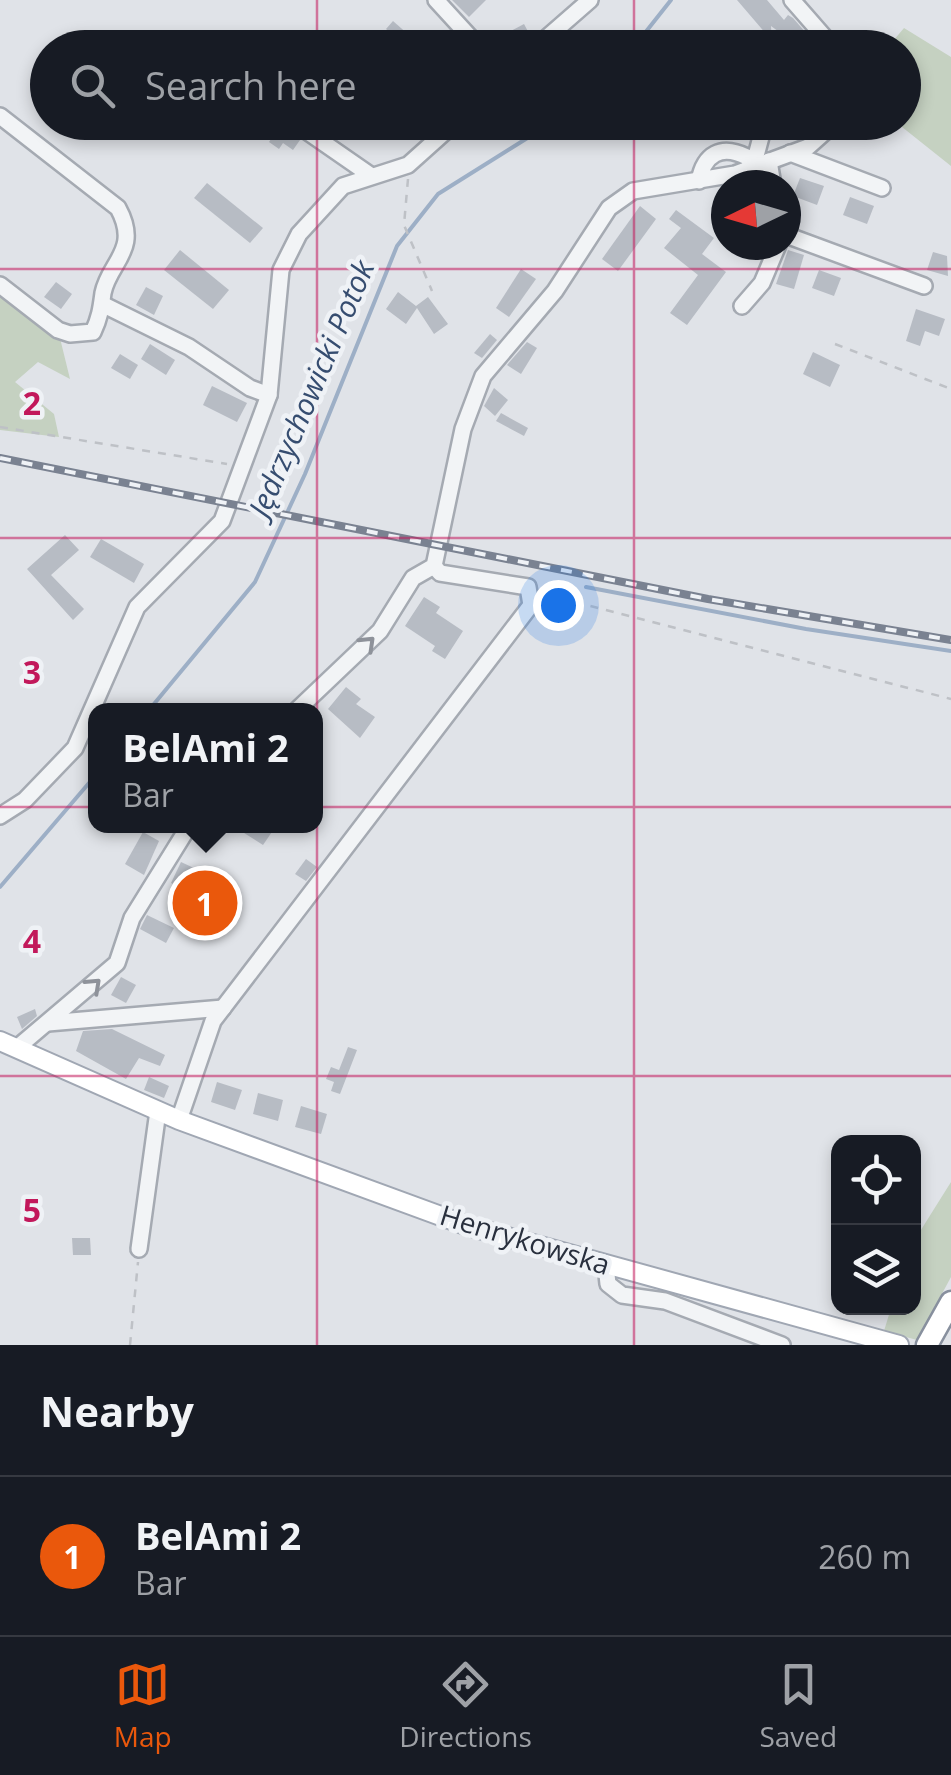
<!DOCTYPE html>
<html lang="en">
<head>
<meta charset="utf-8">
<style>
	body { margin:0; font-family:"Open Sans",sans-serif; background:#20242c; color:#f1f3f6 }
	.controls { position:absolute; right:30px; bottom:30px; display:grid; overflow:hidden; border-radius:20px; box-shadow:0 5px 15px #0003 }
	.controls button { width:90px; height:90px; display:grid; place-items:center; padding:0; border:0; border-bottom:2px solid #363941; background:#171b24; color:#f1f3f6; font:50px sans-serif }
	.compass { position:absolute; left:711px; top:170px; width:90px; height:90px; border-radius:50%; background:#171b24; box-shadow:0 5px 15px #0003; rotate:265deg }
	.you { position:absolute; left:558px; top:605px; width:35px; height:35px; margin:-25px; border:8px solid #fff; border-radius:50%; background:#1a73e8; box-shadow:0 0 0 15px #1a73e833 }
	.badge { display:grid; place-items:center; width:65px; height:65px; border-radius:50%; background:#ea580c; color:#fff; font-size:32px; font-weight:700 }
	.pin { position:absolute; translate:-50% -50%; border:5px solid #fff; box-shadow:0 2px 10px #0006 }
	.popup { position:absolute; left:88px; top:703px; width:235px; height:130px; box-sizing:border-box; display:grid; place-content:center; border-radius:20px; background:#171b24; filter:drop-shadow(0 2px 8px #0005); font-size:32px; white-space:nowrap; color:#9ea1a6 }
	.popup b { font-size:38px; color:#f1f3f6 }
	.popup::after { content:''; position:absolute; left:50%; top:100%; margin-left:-20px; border:20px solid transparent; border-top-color:#171b24 }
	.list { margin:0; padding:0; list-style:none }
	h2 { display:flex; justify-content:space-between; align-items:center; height:130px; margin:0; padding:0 40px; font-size:42px }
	h2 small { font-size:32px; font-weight:400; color:#9ea1a6 }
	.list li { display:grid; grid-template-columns:65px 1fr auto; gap:30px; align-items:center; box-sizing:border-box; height:160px; padding:0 40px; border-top:2px solid #363941 }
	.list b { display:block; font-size:38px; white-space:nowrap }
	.list p { margin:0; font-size:32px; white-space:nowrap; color:#9ea1a6 }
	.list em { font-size:32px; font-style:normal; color:#9ea1a6 }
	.icon { flex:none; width:55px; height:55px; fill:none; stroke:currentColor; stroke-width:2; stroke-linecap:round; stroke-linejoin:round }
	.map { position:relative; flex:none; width:951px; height:1345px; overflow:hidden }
	.search { position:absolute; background:#171b24; box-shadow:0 5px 15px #0003; left:30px; right:30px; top:30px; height:110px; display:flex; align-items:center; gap:25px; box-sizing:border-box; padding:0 35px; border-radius:55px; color:#9ea1a6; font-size:38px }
	.sheet { height:290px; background:#171b24 }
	nav { display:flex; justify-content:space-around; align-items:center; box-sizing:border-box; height:140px; border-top:2px solid #363941; background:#171b24; font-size:28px; color:#9ea1a6 }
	nav a { display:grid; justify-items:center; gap:5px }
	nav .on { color:#ea580c }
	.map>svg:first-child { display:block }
	.green { fill:#c5d1c1 }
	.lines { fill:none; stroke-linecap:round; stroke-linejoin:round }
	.stream { stroke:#9dafc6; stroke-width:4 }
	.building { fill:#b7bcc4 }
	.minor-casing { stroke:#a5aab2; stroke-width:20 }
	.major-casing { stroke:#a0a7b3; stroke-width:22 }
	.highway-casing { stroke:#88909e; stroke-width:25 }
	.path { stroke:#bec1c6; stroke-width:2.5; stroke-dasharray:8 8; stroke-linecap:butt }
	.minor { stroke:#f2f4f6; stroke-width:15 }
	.major { stroke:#fff; stroke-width:18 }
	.highway { stroke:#fff; stroke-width:20 }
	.rail-casing { stroke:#7a8291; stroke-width:8 }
	.rail { stroke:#eff2f6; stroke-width:4; stroke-dasharray:11; stroke-linecap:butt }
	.oneway { stroke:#8e929a }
	.grid { fill:none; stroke:#c2185b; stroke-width:2.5; stroke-opacity:0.55 }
	.labels { text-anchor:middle; stroke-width:9; stroke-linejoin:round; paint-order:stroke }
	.street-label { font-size:28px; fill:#29303e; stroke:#eff2f6 }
	.water-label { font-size:30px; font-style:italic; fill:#364d70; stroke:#eff2f6 }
	.grid-label { font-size:32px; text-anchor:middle; font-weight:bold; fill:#c2185b; stroke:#eff2f6; stroke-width:9; stroke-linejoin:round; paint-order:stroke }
</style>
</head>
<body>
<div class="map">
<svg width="951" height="1345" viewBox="0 0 951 1345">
	<rect width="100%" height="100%" fill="#e0e3e8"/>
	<!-- green -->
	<g class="green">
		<path d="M904,28L951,57V166L897,123L904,122V48L888,47Z"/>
		<path d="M0,290L58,330L70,379L38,362L15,382L54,414L59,437L0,430Z"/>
		<path d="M951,1182V1277L917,1340L884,1331L891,1308H914V1241Z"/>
	</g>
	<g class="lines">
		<!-- stream -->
		<g class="stream">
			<path d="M633,48L671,0"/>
			<path d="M586,587L806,629L951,651"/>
			<path d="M149,710L255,582L305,474L397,246L438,194L553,122"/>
			<path d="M0,887L95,776"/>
		</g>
	</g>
	<!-- building -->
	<g class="building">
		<path d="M452,0H486L469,17Z"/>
		<path d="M737,0H767L784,20L788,15L793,18L813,41L808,48H801L771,26L772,45L735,48L767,35Z"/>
		<path d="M393,21L410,36L403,44L386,29Z"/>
		<path d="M524,24L531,37L525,44L498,48L494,40Z"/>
		<path d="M253,122H287L297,130L300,140L293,150L283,143L279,149L269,142L273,136Z"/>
		<path d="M800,178L824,186L817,205L793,196Z"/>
		<path d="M207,183L263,228L250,243L194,198Z"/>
		<path d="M850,197L874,206L867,224L843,215Z"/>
		<path d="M640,206L656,219L618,271L602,259Z"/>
		<path d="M676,210L714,238L702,254L726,272L687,325L670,313L698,275L664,248L681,228L669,219Z"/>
		<path d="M180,250L229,290L213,309L164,270Z"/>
		<path d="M788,250L804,255L794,289L776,284Z"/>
		<path d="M933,252L947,256L948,276L927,270Z"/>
		<path d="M521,269L536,279L509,317L496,308Z"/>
		<path d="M819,270L841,278L834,296L812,288Z"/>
		<path d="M56,282L72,294L61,309L44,297Z"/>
		<path d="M146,287L163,296L154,315L136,305Z"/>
		<path d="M398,292L416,306L428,297L448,324L434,334L417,308L406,324L386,309Z"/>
		<path d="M916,309L945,319L939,336L925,331L920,346L906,341Z"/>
		<path d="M490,334L497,340L482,358L474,353Z"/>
		<path d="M527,342L537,348L521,374L507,365Z"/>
		<path d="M150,344L175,360L166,375L141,359Z"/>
		<path d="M813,352L840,365L830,387L803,374Z"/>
		<path d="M120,354L138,365L130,379L111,368Z"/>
		<path d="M212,386L247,403L237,422L203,405Z"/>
		<path d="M494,388L508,400L495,416L484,406Z"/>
		<path d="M501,413L528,428L524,436L496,421Z"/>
		<path d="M65,535L79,550L51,575L84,609L73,620L27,569Z"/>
		<path d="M101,539L144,564L134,583L90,557Z"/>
		<path d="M424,597L440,607L436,613L463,631L445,659L432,651L435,646L405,626Z"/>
		<path d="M346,687L361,699L356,704L375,717L360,738L328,709Z"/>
		<path d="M233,826H276L263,845Z"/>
		<path d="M143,832L159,841L144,875L125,864Z"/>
		<path d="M306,859L317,867L306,881L295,874Z"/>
		<path d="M181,862L196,869L187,890L171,883Z"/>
		<path d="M194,891L222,904L216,916L188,903Z"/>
		<path d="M147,915L174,928L166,943L140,929Z"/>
		<path d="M121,977L136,985L126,1003L111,995Z"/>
		<path d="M35,1009L37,1016L22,1029L17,1017Z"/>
		<path d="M112,1029L165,1055L160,1066L139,1058L126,1079L76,1051L83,1031Z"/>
		<path d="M348,1047L357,1050L340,1094L331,1091L334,1082L326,1079L331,1067L339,1070Z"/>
		<path d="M149,1077L169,1086L164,1098L144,1090Z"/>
		<path d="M217,1082L242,1090L235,1110L211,1102Z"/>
		<path d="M258,1093L283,1100L278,1121L253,1114Z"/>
		<path d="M301,1106L327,1114L321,1134L295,1127Z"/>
		<path d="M72,1238H90L91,1255H73Z"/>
	</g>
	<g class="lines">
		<defs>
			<g id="minor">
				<path d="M436,0L480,48"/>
				<path d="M792,0L834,48"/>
				<path d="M535,48L590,0"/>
				<path d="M0,116L118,208C141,250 109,262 103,293C101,308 100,317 93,332L70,334L58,330L0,285"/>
				<path d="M308,132L370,175"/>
				<path d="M790,153L882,188"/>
				<path d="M769,161L773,185"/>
				<path d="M753,167L765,122"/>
				<path d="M699,181C704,154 721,144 747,157L753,167"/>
				<path d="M786,235L924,286"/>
				<path d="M106,306L189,347L250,388L269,395"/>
				<path d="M742,306L762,283L778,245"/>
				<path d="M297,710L380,631L413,578L434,566L463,429L483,376L555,291L609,208L633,191L735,174L808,147L836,122"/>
				<path d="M0,816L25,800L75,748L137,607L222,521L269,395L281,270L299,234L343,186L408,165L456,122"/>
				<path d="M48,1023L223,1008"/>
				<path d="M18,1047L117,963L132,918L189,826"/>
				<path d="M179,1120L213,1021L531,605L528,587L440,573L434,566"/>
				<path d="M139,1249L158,1111"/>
				<path d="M606,1265L608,1284L622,1295L665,1301L782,1345"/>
			</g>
			<path id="major" d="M0,1041L179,1120L468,1226L899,1345"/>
			<path id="highway" d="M927,1345L951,1302"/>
		</defs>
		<!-- minor casing -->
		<use href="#minor" class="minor-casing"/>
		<!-- major casing -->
		<use href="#major" class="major-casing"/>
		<!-- highway casing -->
		<use href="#highway" class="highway-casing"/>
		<!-- path -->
		<g class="path">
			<path d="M778,129L797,122"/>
			<path d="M408,179L404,225L432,291"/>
			<path d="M835,344L951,389"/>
			<path d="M0,427L227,464"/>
			<path d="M543,604L575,602L951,699"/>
			<path d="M130,1345L138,1262"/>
		</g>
		<!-- minor -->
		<use href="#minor" class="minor"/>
		<!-- major -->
		<use href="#major" class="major"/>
		<!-- highway -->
		<use href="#highway" class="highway"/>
		<defs>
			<path id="rail" d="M0,458L708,599L951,640"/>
		</defs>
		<!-- rail casing -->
		<use href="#rail" class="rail-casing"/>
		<!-- rail -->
		<use href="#rail" class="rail"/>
	</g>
	<!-- one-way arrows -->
	<defs><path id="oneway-chevron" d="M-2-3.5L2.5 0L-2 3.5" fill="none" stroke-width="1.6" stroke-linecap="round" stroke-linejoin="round" transform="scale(2.5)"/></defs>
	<g class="oneway">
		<use href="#oneway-chevron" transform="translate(368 643) rotate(-44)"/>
		<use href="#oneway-chevron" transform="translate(94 985) rotate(-43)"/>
	</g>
	<!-- grid -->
	<path class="grid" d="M317,0V48M634,0V48M317,122V1345M634,122V1345M0,269H951M0,538H951M0,807H951M0,1076H951"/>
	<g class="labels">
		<!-- street labels -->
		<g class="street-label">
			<text transform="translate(525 1240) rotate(17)" y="10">Henrykowska</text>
		</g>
		<!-- water labels -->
		<g class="water-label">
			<text transform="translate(312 389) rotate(-67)" y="10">Jędrzychowicki Potok</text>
		</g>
	</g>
	<g class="grid-label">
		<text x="32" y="415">2</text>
		<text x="32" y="684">3</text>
		<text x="32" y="953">4</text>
		<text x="32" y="1222">5</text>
	</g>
</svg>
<div class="controls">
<button><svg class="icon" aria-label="locate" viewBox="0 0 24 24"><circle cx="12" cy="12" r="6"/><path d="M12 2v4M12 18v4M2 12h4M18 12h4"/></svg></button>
<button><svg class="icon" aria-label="layers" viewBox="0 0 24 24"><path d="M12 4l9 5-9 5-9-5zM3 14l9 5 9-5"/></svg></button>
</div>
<svg class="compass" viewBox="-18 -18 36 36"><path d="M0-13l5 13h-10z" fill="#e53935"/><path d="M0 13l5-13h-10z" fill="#9ea1a6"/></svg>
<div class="you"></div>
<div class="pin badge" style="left:205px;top:903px">1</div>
<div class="popup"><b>BelAmi 2</b>Bar</div>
<div class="search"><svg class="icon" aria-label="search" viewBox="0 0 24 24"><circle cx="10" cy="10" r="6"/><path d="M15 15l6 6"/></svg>Search here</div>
</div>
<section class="sheet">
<h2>Nearby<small></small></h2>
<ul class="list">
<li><span class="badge">1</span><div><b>BelAmi 2</b><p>Bar</p></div><em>260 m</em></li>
</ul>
</section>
<nav>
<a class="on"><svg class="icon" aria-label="map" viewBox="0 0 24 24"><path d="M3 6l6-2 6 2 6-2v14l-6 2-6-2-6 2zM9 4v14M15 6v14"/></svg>Map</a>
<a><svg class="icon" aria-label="directions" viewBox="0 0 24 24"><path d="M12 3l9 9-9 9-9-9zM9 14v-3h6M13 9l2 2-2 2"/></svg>Directions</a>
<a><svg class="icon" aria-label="saved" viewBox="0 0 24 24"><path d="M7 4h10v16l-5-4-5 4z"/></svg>Saved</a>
</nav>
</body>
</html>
